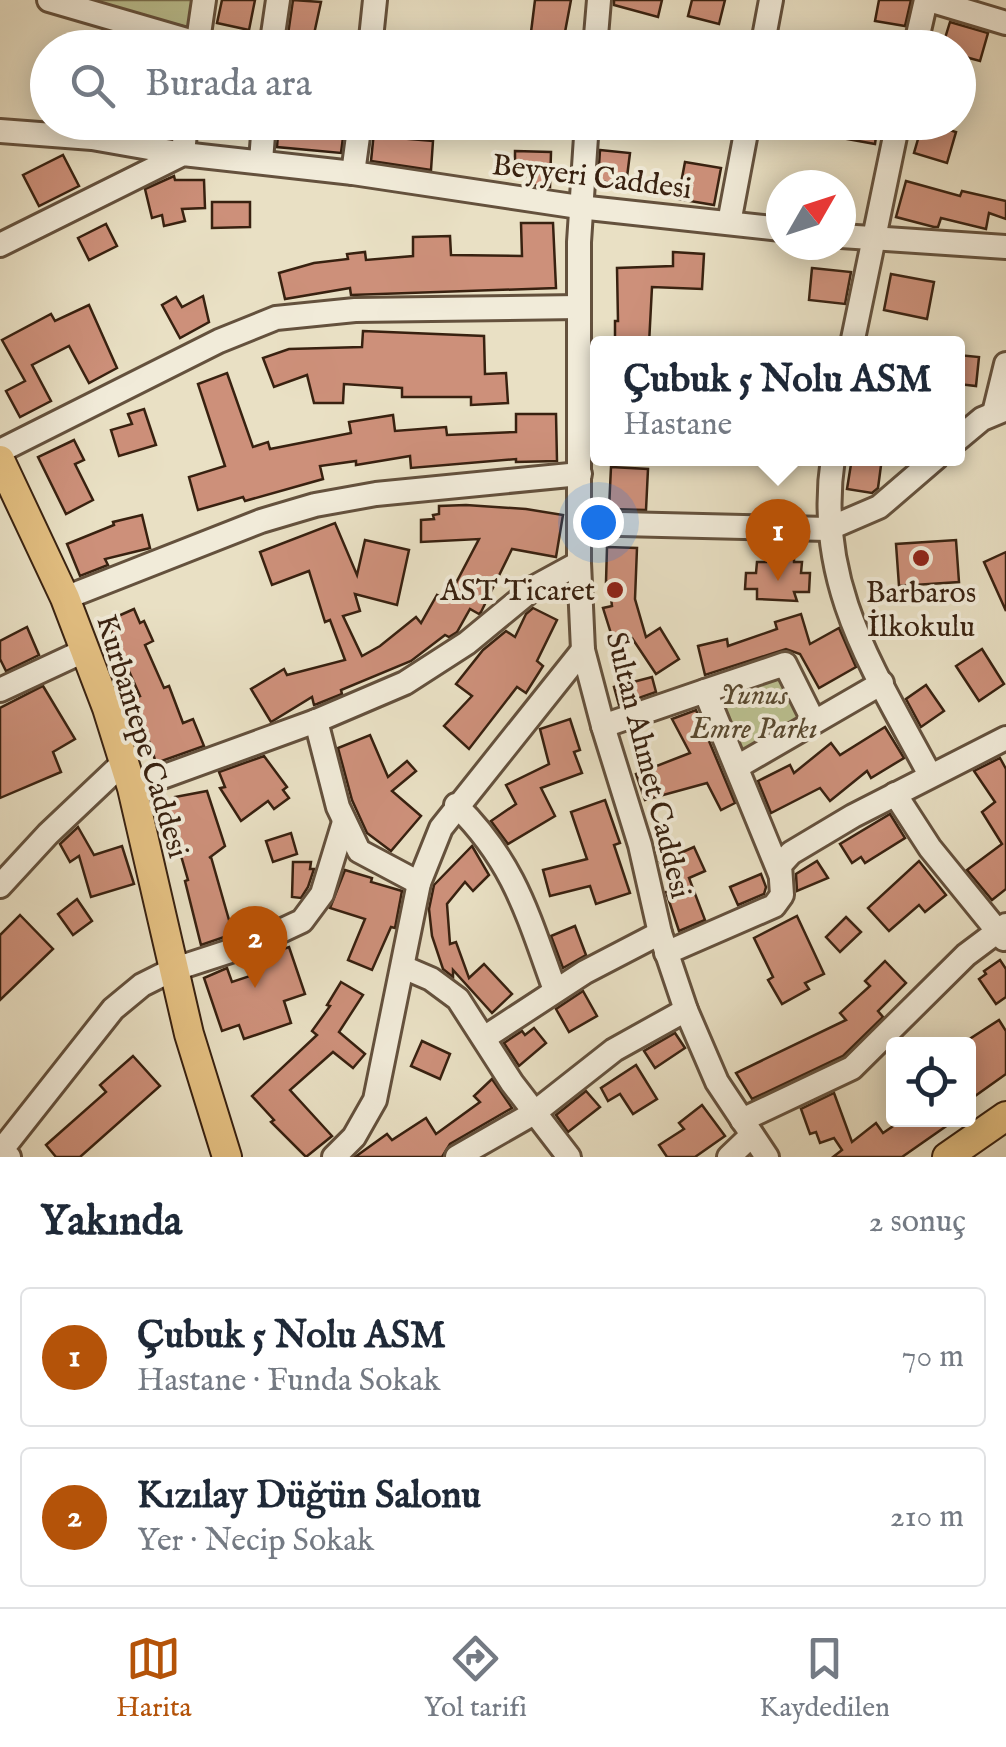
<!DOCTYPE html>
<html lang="tr">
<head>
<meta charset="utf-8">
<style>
	body { margin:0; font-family:"IM FELL English",serif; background:#f2f2f3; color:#1f2937 }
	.controls { position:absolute; right:30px; bottom:30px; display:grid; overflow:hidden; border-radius:10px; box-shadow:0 5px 25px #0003 }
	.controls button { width:90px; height:90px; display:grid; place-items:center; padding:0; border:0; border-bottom:2px solid #e0e1e3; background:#fff; color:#1f2937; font:50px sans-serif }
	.compass { position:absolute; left:766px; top:170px; width:90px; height:90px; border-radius:50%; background:#fff; box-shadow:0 5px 25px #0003; rotate:51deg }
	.you { position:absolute; left:598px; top:522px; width:35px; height:35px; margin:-25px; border:8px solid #fff; border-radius:50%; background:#1a73e8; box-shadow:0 0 0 15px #1a73e833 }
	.badge { display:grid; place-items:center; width:65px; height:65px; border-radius:50%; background:#b45309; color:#fff; font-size:32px; font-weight:700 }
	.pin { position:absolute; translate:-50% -82px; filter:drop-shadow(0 2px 5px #0008) }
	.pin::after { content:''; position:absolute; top:52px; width:35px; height:30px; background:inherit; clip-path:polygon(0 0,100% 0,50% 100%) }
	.popup { position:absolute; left:590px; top:336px; width:375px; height:130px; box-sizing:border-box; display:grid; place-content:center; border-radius:10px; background:#fff; filter:drop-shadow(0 2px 8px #0005); font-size:32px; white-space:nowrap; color:#747a83 }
	.popup b { font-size:38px; color:#1f2937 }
	.popup::after { content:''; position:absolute; left:50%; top:100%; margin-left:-20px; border:20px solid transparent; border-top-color:#fff }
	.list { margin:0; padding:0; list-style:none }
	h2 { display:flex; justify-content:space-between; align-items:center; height:130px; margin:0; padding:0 40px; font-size:42px }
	h2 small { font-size:32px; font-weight:400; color:#747a83 }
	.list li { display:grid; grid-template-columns:65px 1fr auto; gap:30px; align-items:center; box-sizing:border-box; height:140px; margin:0 20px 20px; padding:0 20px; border:2px solid #e0e1e3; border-radius:10px }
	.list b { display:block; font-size:38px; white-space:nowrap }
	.list p { margin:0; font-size:32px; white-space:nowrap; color:#747a83 }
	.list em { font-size:32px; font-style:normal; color:#747a83 }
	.icon { flex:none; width:55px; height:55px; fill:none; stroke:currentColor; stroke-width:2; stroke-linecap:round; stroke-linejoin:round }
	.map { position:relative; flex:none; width:1006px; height:1157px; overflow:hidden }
	.search { position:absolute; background:#fff; box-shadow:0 5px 25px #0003; left:30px; right:30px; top:30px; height:110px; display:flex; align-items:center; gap:25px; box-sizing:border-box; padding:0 35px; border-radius:55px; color:#747a83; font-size:38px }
	.sheet { height:450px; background:#fff }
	nav { display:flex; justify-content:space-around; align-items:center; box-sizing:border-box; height:140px; border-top:2px solid #e0e1e3; background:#fff; font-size:28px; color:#747a83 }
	nav a { display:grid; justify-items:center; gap:5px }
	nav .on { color:#b45309 }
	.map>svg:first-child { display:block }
	.green { fill:#bbc191; stroke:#7a7150; stroke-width:2.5 }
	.building { fill:#cd907a; stroke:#382110; stroke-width:2.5 }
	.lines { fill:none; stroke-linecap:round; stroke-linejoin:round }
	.minor-casing { stroke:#64513d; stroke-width:28 }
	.major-casing { stroke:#382110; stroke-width:32 }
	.minor { stroke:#f1ebd9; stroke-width:22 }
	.major { stroke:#e4c082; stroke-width:28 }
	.poi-dot { fill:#8f2418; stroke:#f1ebd9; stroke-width:4 }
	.labels { text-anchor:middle; stroke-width:8; stroke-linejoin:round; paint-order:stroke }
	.street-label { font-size:30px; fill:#382110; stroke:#f1ebd9 }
	.poi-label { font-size:30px; fill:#382110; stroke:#f1ebd9; text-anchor:end }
	.park-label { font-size:30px; font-style:italic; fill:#594930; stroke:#f1ebd9 }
</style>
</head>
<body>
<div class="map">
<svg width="1006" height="1157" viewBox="0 0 1006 1157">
	<rect width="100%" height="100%" fill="#e9e0c4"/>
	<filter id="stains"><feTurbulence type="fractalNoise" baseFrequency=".002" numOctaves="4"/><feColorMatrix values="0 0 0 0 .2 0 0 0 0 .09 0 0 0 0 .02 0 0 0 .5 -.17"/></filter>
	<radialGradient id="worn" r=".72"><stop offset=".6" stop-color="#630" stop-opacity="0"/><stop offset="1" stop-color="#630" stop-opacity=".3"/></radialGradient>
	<!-- green -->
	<g class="green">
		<path d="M86,0H195L190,28Z"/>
		<path d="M784,666L804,720L738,760L707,689Z"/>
	</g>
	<!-- building -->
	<g class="building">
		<path d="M222,0H255L249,30L217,23Z"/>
		<path d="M293,0L321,2L311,48H286Z"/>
		<path d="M535,0H571L562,48H529Z"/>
		<path d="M614,0H662L658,17L614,5Z"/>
		<path d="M692,0H725L719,24L688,16Z"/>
		<path d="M879,0H911L905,26L875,21Z"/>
		<path d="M950,22L988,33L980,61L958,55V48H942Z"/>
		<path d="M201,122H247L246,137L200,134Z"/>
		<path d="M279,122H345L341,153L277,147Z"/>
		<path d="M375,122H401L399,138L433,141L431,170L371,161Z"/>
		<path d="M839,122H878L875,144L836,137Z"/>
		<path d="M923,122L956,132L947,163L914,153Z"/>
		<path d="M600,150L630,153L626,185L598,181Z"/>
		<path d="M515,151L551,152L550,187L532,185V176H515Z"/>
		<path d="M63,155L79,186L39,206L23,175Z"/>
		<path d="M685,162L721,168L714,205L678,199Z"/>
		<path d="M174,176L175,180H204L205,208L182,209L185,221L164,226L162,215L152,218L145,189Z"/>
		<path d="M906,181L960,196L962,191L1006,201V219L989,213L986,229L941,218L938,227H934L896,217Z"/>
		<path d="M212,202H250V227L212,228Z"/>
		<path d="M521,223H553L556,288L351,295L350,288L285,299L279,273L314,263L348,259L347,254L365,252L366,260L413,256V237L450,236L451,255L522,256Z"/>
		<path d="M106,224L117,246L89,260L78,238Z"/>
		<path d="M673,252L704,254L702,289L652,287L649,344H615V321H618L617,268L673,266Z"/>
		<path d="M812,268L851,272L845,304L809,300Z"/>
		<path d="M891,274L934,282L927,319L884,310Z"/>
		<path d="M203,296L209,322L180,338L162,305L176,297L182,307Z"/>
		<path d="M89,305L117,368L89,383L69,346L32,365L51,401L20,417L6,391L25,381L2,340L51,314L55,321Z"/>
		<path d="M363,331L484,336L485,374L506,373L508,403L471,405V397H402V388L344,384L343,403H314L307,375L274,387L263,358L289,349L362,347Z"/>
		<path d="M958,355L979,357L976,386L958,384Z"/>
		<path d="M227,373L253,447L268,442L270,449L351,433L349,422L393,415L395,431L446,427L447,435L516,432V414H556L557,461L516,462V459L411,468L410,456L356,465V461L320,466L323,479L245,501L243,497L198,510L189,477L225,466L198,384Z"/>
		<path d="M144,409L156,445L119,456L111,430L132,424L128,414Z"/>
		<path d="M74,440L84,460L75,464L93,500L66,514L38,457Z"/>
		<path d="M852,458H882L878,488L872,493L847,489Z"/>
		<path d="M611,467L648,469L646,510L609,509Z"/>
		<path d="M466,505L526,509L563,515L556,557L512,549L481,612L479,614L470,609L457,632L449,637L445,635L411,661L341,690L342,694L317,704L314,705L312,697L271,722L251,689L284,669L287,675L345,660L330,620L325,622L309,571L272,585L260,552L335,523L357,575L365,540L409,550L397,605L355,594L360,611L343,616L362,656L380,646L416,617L421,623L437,595L447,600L479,539L421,542V520L434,519L433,515L439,514V506Z"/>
		<path d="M142,515L150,548L105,559L108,565L80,576L67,544L114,525L113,522Z"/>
		<path d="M956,540L959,582L899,586L896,544Z"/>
		<path d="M607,547L637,548L635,599L646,637L660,628L679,659L656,674L632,638L614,643L603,608L612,606L609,582H606Z"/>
		<path d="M1006,552V611L984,562Z"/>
		<path d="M766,554L794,556V562H802L801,573H810L809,592H794L797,601L757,599V589H745L746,573H756L757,562H766Z"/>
		<path d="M533,608L557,620L537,661L543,666L526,693L517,687L469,749L444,726L472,696L456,684L483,650L506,631L515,637L526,614Z"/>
		<path d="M134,609L140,623L144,621L153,641L145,645L164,688L169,686L183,723L193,719L204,746L156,763L135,698L140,696L107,621Z"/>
		<path d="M801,614L810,644L839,628L856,667L819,688L800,654L786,649L705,675L698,646L727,639L728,646L777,629L775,622Z"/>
		<path d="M27,627L39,655L6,671L0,659V641Z"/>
		<path d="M982,649L1004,684L979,701L956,666Z"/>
		<path d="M652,677L656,692L619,705L614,687Z"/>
		<path d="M926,685L944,711L921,727L906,699Z"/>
		<path d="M43,686L75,739L53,752L61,772L0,798V708Z"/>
		<path d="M696,710L735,803L721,810L707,783L645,800L636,774L690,753L672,719Z"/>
		<path d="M570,719L580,750L574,752L582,773L541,788L555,816L508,844L491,821L516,804L506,785L549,764L540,729Z"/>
		<path d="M885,727L904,758L871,778L867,771L830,801L820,788L771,813L758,781L790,765L794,773L831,743L840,755Z"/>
		<path d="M370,735L388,777L407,761L416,771L392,791L421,816L391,851L367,833L352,800L338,748Z"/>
		<path d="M264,756L287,787L283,790L289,798L274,809L268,801L241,821L220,788L225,787L219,772Z"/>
		<path d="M1000,758L1006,769V889L992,900L967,870L1002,844L982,812L995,802L974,771Z"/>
		<path d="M207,791L225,846L209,858L211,857L233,934L201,945L185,881L188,880L167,807L176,805L175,797Z"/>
		<path d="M605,800L620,843L614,845L630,893L596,904L590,886L550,896L543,870L587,859L571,812Z"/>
		<path d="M890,814L905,838L865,863L861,857L852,863L840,844Z"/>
		<path d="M78,827L94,855L122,846L134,884L91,897L79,856L70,862L60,844Z"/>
		<path d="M291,833L297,854L273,862L266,841Z"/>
		<path d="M472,846L489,875L473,891L465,882L447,904L450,944L456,942L469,978L484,964L512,994L492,1013L453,970V977L443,969L432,936L429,909L434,885Z"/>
		<path d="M694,847L705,871L689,878L705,920L679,931L666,892L672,889L660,862Z"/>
		<path d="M817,861L828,878L797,891L796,874Z"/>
		<path d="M919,861L946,895L925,912L919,905L889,931L868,908Z"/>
		<path d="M293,862H311L310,869H314L308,887L301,898L292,897Z"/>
		<path d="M345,870L372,878L371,882L402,891L395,928L391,927L372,970L348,960L365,919L330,908Z"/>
		<path d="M761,874L766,887L764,894L738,905L730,887Z"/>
		<path d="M77,899L92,921L73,935L58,914Z"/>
		<path d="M20,915L53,949L0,1000V935Z"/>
		<path d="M797,916L824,974L805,983L809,989L782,1004L768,980L773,977L754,938Z"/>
		<path d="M846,917L861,932L840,952L826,937Z"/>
		<path d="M575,926L586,955L563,968L551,936Z"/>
		<path d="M289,947L305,994L284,1001L291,1023L244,1039L239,1025L222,1031L204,978L227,968L232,982L262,972L257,958Z"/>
		<path d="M1000,960L1006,969V997L996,1004L979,979L986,974L984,971Z"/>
		<path d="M885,961L906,983L878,1011L883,1017L843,1056L752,1099L736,1073L846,1020L840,1013L870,986L865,981Z"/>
		<path d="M341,982L363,995L339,1032L365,1054L353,1068L333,1052L290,1090L332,1136L306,1157L271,1122L274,1120L252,1096L317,1035L312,1031L330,1006L327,1005Z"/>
		<path d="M583,991L597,1016L569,1032L556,1009Z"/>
		<path d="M999,1020L1006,1031V1074L968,1101V1040Z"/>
		<path d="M534,1028L546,1043L519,1066L504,1043L522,1031L525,1035Z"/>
		<path d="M675,1033L685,1048L655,1068L644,1051Z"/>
		<path d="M422,1041L450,1054L440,1079L411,1066Z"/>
		<path d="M133,1056L160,1086L80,1157H56L46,1145L106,1092L100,1085Z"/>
		<path d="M636,1065L657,1099L633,1114L620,1094L608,1101L601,1088Z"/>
		<path d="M492,1079L512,1108L450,1144L442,1157H355L387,1134L392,1140L426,1118L436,1134L480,1102L474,1096Z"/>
		<path d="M586,1091L600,1107L568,1132L556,1115Z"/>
		<path d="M834,1093L852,1142L876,1123L883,1133L902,1120H955L902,1157H833L842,1150L834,1138L820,1143L816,1132L810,1134L801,1109Z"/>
		<path d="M702,1105L725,1136L695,1157H667L659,1145L684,1129L679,1123Z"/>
	</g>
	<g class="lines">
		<defs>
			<g id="minor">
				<path d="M49,0L197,43"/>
				<path d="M929,0L1006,23"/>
				<path d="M197,48L204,0"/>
				<path d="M271,48L278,0"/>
				<path d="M370,48L375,0"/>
				<path d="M595,48L599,0"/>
				<path d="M762,48L771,0"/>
				<path d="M915,48L926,0"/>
				<path d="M587,122L579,242V563L583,650L603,726L640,845L660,933L686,1010L717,1082L767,1157"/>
				<path d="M0,131L92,138L183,154L186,122"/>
				<path d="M261,161L264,122"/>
				<path d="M353,173L360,122"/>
				<path d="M729,223L748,122"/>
				<path d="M841,236L1006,247"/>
				<path d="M0,245L183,154L353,173L579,207L781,229"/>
				<path d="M852,344L898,122"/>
				<path d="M994,413L1006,364"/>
				<path d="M958,439L982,419L1006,409"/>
				<path d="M0,451L219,341L276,318L355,310L579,307"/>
				<path d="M833,458C814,583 874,670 930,775"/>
				<path d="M580,523L828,529L879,507L936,458"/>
				<path d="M65,598L261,521L315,505L376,494L580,474"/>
				<path d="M0,690L86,650"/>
				<path d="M705,691L785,664L814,722"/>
				<path d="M316,721L338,807L359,851L419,883"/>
				<path d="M603,726L705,691L780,874"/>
				<path d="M737,767L882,683"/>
				<path d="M132,788L316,721L405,683L467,643L535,587L579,563"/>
				<path d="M895,794L930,848L1004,939"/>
				<path d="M456,805C515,863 528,916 555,990"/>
				<path d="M0,886L48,834L124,762"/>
				<path d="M666,953L774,906L782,895L780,865L791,853L853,816L1006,738"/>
				<path d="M403,967L431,979L458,999L512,1083L569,1157"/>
				<path d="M484,1038L585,972L660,933"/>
				<path d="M742,1120L852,1068L966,955L1006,925"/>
				<path d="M9,1157L0,1152L113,1009L142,985L172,970L255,943L302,921L322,894L344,822"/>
				<path d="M334,1157L354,1137L375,1100L419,883L441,828L583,650"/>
				<path d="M457,1157L534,1113L614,1050L686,1010"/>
				<path d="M729,1157L752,1135"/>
			</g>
			<g id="major">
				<path d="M0,460L65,598L107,708L132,788L189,1034L227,1157"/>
				<path d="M947,1157L1006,1116"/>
			</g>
		</defs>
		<!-- minor casing -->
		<use href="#minor" class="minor-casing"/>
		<!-- major casing -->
		<use href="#major" class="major-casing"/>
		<!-- minor -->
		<use href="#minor" class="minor"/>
		<!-- major -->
		<use href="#major" class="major"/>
	</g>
	<!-- markers -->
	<g class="poi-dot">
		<circle cx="921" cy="558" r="10"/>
		<circle cx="615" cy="590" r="10"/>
	</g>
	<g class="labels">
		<!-- street labels -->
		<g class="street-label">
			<text transform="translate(592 176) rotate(7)" y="10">Beyyeri Caddesi</text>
			<text transform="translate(143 736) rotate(73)" y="10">Kurbantepe Caddesi</text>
			<text transform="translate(649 765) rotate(76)" y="10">Sultan Ahmet Caddesi</text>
		</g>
		<!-- poi labels -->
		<g class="poi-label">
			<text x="595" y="600">AST Ticaret</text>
			<text x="921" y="602" text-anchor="middle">Barbaros<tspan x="921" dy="34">İlkokulu</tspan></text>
		</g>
		<!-- park labels -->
		<g class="park-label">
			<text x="754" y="704">Yunus<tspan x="754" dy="34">Emre Parkı</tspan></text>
		</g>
	</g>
	<rect width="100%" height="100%" filter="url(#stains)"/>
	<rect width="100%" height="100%" fill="url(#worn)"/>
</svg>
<div class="controls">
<button><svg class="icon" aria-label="locate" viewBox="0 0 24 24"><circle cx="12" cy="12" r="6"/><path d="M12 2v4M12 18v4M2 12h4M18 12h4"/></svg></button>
</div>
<svg class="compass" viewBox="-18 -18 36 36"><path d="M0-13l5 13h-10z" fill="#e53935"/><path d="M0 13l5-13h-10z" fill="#747a83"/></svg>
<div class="you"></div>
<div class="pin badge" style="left:778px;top:581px">1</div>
<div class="popup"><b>Çubuk 5 Nolu ASM</b>Hastane</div>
<div class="pin badge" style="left:255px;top:988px">2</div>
<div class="search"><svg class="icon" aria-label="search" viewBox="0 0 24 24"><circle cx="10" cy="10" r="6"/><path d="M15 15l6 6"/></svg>Burada ara</div>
</div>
<section class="sheet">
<h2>Yakında<small>2 sonuç</small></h2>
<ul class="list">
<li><span class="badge">1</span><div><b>Çubuk 5 Nolu ASM</b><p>Hastane · Funda Sokak</p></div><em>70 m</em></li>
<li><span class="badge">2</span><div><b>Kızılay Düğün Salonu</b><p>Yer · Necip Sokak</p></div><em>210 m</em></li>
</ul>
</section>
<nav>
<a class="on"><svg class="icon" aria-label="map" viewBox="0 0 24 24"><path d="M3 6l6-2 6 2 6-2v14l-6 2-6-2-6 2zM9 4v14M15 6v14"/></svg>Harita</a>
<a><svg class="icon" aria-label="directions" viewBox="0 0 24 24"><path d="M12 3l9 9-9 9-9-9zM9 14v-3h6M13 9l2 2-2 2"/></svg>Yol tarifi</a>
<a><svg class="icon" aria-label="saved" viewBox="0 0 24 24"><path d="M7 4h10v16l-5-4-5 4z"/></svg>Kaydedilen</a>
</nav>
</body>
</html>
